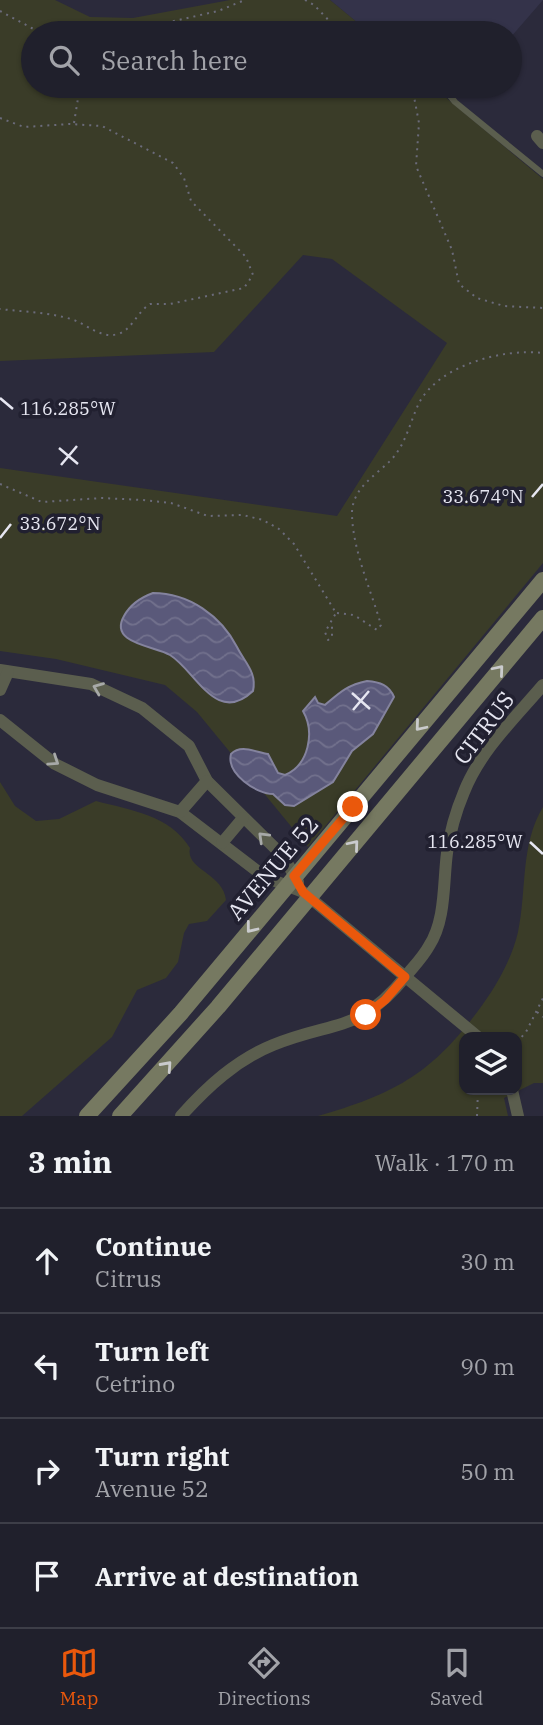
<!DOCTYPE html>
<html lang="en">
<head>
<meta charset="utf-8">
<style>
	body { margin:0; font-family:"IBM Plex Serif",serif; background:#2d2d38; color:#f1f3f6 }
	.controls { position:absolute; right:21px; bottom:21px; display:grid; overflow:hidden; border-radius:14px; box-shadow:0 2px 5px #0004 }
	.controls button { width:63px; height:63px; display:grid; place-items:center; padding:0; border:0; border-bottom:2px solid #3d3e48; background:#20202c; color:#f1f3f6; font:35px sans-serif }
	.stop { position:absolute; width:21px; height:21px; margin:-16px; border:5px solid #ea580c; border-radius:50%; background:#fff }
	.stop.end { background:#ea580c; border-color:#fff; box-shadow:0 2px 7px #0008 }
	.list { margin:0; padding:0; list-style:none }
	h2 { display:flex; justify-content:space-between; align-items:center; height:91px; margin:0; padding:0 28px; font-size:30px }
	h2 small { font-size:23px; font-weight:400; color:#a2a3a9 }
	.list li { display:grid; grid-template-columns:46px 1fr auto; gap:21px; align-items:center; box-sizing:border-box; height:105px; padding:0 28px; border-top:2px solid #3d3e48 }
	.list b { display:block; font-size:26px; white-space:nowrap }
	.list p { margin:0; font-size:23px; white-space:nowrap; color:#a2a3a9 }
	.list em { font-size:23px; font-style:normal; color:#a2a3a9 }
	.icon { flex:none; width:38px; height:38px; fill:none; stroke:currentColor; stroke-width:2; stroke-linecap:round; stroke-linejoin:round }
	.map { position:relative; flex:none; width:543px; height:1116px; overflow:hidden }
	.search { position:absolute; background:#20202c; box-shadow:0 2px 5px #0004; left:21px; right:21px; top:21px; height:77px; display:flex; align-items:center; gap:18px; box-sizing:border-box; padding:0 24px; border-radius:38px; color:#a2a3a9; font-size:26px }
	.sheet { height:511px; background:#20202c }
	nav { display:flex; justify-content:space-around; align-items:center; box-sizing:border-box; height:98px; border-top:2px solid #3d3e48; background:#20202c; font-size:19px; color:#a2a3a9 }
	nav a { display:grid; justify-items:center; gap:4px }
	nav .on { color:#ea580c }
	.map>svg:first-child { display:block }
	.built { fill:#34334a }
	.green { fill:#3a3c28; fill-rule:evenodd }
	.water { fill:url(#water-waves); stroke:#84839e; stroke-width:2 }
	.lines { fill:none; stroke-linecap:round; stroke-linejoin:round }
	.path { stroke:#6b6b7a; stroke-width:2; stroke-dasharray:2 5; stroke-linecap:butt }
	.service { stroke:#5b5e4e; stroke-width:6 }
	.minor { stroke:#5b5e4e; stroke-width:12 }
	.secondary { stroke:#767961; stroke-width:16 }
	.oneway { stroke:#cacbcd }
	.oneway2 { stroke:#a7a9a8 }
	.route { stroke:#ea580c; stroke-width:9 }
	.ticks { fill:none; stroke:#e6e6f1; stroke-width:2.5 }
	.labels { text-anchor:middle; stroke-width:7; stroke-linejoin:round; paint-order:stroke }
	.street-label { font-size:23px; fill:#e6e6f1; stroke:#212030 }
	.ticks-label { font-size:18px; text-anchor:middle; fill:#e6e6f1; stroke:#212030; stroke-width:7; stroke-linejoin:round; paint-order:stroke }
</style>
</head>
<body>
<div class="map">
<svg width="543" height="1116" viewBox="0 0 543 1116">
	<defs>
		<pattern id="water-waves" width="16" height="10" patternUnits="userSpaceOnUse" patternTransform="scale(1.75)"><rect width="16" height="10" fill="#5a597a"/><path d="M0 5q4-4 8 0t8 0" fill="none" stroke="#72718d"/></pattern>
	</defs>
	<rect width="100%" height="100%" fill="#2b2a3b"/>
	<!-- built -->
	<path class="built" d="M330,0H543L510,38V33H370Z"/>
	<!-- green -->
	<g class="green">
		<path d="M0,0H55L90,17L133,18L230,0H330L370,33H33V86H432L543,179V563L308,847L197,712L165,685L56,659L0,651V468L337,516L447,343L332,259L303,255L214,352L0,361Z"/>
		<path d="M0,782L15,806L36,821L59,819L96,801C130,810 170,815 190,848C185,870 223,873 226,900L207,921L189,924L184,933L178,962L166,978L137,990L112,1037L22,1116H0Z"/>
		<path d="M543,807V1083H534L504,1098L508,1116H318C398,1093 434,1072 483,1004C498,983 512,958 518,932C527,890 520,845 543,807ZM464,1037H517V1090H464Z"/>
	</g>
	<!-- water -->
	<g class="water">
		<path d="M153,593C189,593 221,616 237,647C245,663 257,672 253,691C216,726 196,671 170,655C156,646 108,644 124,616C130,605 142,597 153,593Z"/>
		<path d="M367,681C380,682 389,685 394,697L373,734L352,751L333,782L294,806L285,805L273,794C257,794 226,774 231,754C241,744 255,752 268,754L278,773L285,775C309,765 315,732 303,711L315,697L318,703L325,705C339,693 347,685 367,681Z"/>
	</g>
	<g class="lines">
		<!-- path -->
		<g class="path">
			<path d="M305,0L314,5L341,33"/>
			<path d="M0,11L41,33"/>
			<path d="M148,33L161,24L218,11L245,0"/>
			<path d="M412,86L419,123L416,166L452,250L459,284L477,298L504,306L543,308"/>
			<path d="M0,118L24,127L70,124L102,126L173,163L184,178L191,201L246,257L253,275L244,288L170,304H150C137,312 132,330 118,334C100,339 87,324 71,319C47,312 25,312 0,309"/>
			<path d="M74,123L80,86"/>
			<path d="M0,484L42,502L102,498L143,500L171,503L208,516L243,515L263,520L279,529L294,544L336,613L325,632L328,640L332,637V625"/>
			<path d="M337,613L354,615L377,630L381,625C371,590 353,551 352,515C351,489 375,476 391,460C406,444 410,422 419,403C439,365 504,348 543,353"/>
			<path d="M537,1012L543,1017"/>
			<path d="M517,1042L526,1032L543,998"/>
			<path d="M477,1116L478,1090"/>
		</g>
		<!-- service -->
		<path class="service" d="M442,86L455,102L543,174"/>
		<!-- minor -->
		<g class="minor">
			<path d="M537,136L543,143"/>
			<path d="M0,670L91,684L142,708L189,746L207,781L283,856L298,882"/>
			<path d="M0,690L8,672"/>
			<path d="M0,720L55,764L97,785L180,812L265,877L303,892L478,1037"/>
			<path d="M180,812L207,781"/>
			<path d="M222,843L243,818"/>
			<path d="M512,1090L518,1116"/>
			<path d="M181,1116C207,1087 236,1060 273,1045C334,1020 359,1034 406,976C414,966 423,957 429,946C446,920 443,883 447,853C450,832 456,811 464,792C480,751 515,718 543,685"/>
		</g>
		<!-- secondary -->
		<g class="secondary">
			<path d="M87,1116L181,1013L543,580"/>
			<path d="M120,1116L218,1007L543,618"/>
		</g>
	</g>
	<!-- one-way arrows -->
	<defs><path id="oneway-chevron" d="M-2-3.5L2.5 0L-2 3.5" fill="none" stroke-width="1.6" stroke-linecap="round" stroke-linejoin="round" transform="scale(1.75)"/></defs>
	<g class="oneway">
		<use href="#oneway-chevron" transform="translate(499 670) rotate(-50)"/>
		<use href="#oneway-chevron" transform="translate(420 726) rotate(130)"/>
		<use href="#oneway-chevron" transform="translate(354 845) rotate(-50)"/>
		<use href="#oneway-chevron" transform="translate(251 928) rotate(128)"/>
		<use href="#oneway-chevron" transform="translate(167 1066) rotate(-48)"/>
	</g>
	<g class="oneway2">
		<use href="#oneway-chevron" transform="translate(98 688) rotate(-158)"/>
		<use href="#oneway-chevron" transform="translate(54 761) rotate(34)"/>
		<use href="#oneway-chevron" transform="translate(263 837) rotate(-136)"/>
	</g>
	<g class="lines">
		<!-- route -->
		<path class="route" d="M353,807L294,876L303,892L405,977L385,1000L366,1015"/>
	</g>
	<!-- ticks -->
	<path class="ticks" d="M0,398L13,409M59,448L78,464M61,465L77,446M532,497L543,484M0,538L11,524M352,693L370,709M353,710L369,691M530,842L543,854"/>
	<g class="labels">
		<!-- street labels -->
		<g class="street-label">
			<text transform="translate(484 728) rotate(-53)" y="8">CITRUS</text>
			<text transform="translate(273 868) rotate(-50)" y="8">AVENUE 52</text>
		</g>
	</g>
	<g class="ticks-label">
		<text x="68" y="415">116.285°W</text>
		<text x="483" y="503">33.674°N</text>
		<text x="60" y="530">33.672°N</text>
		<text x="475" y="848">116.285°W</text>
	</g>
</svg>
<div class="controls">
<button><svg class="icon" aria-label="layers" viewBox="0 0 24 24"><path d="M12 4l9 5-9 5-9-5zM3 14l9 5 9-5"/></svg></button>
</div>
<div class="stop" style="left:366px;top:1015px"></div>
<div class="stop end" style="left:353px;top:807px"></div>
<div class="search"><svg class="icon" aria-label="search" viewBox="0 0 24 24"><circle cx="10" cy="10" r="6"/><path d="M15 15l6 6"/></svg>Search here</div>
</div>
<section class="sheet">
<h2>3 min<small>Walk · 170 m</small></h2>
<ul class="list">
<li><svg class="icon" aria-label="ahead" viewBox="0 0 24 24"><path d="M12 20V5M6 11l6-6 6 6"/></svg><div><b>Continue</b><p>Citrus</p></div><em>30 m</em></li>
<li><svg class="icon" aria-label="left" viewBox="0 0 24 24"><path d="M17 20v-9H6M10 6l-5 5 5 5"/></svg><div><b>Turn left</b><p>Cetrino</p></div><em>90 m</em></li>
<li><svg class="icon" aria-label="right" viewBox="0 0 24 24"><path d="M7 20v-9h11M14 6l5 5-5 5"/></svg><div><b>Turn right</b><p>Avenue 52</p></div><em>50 m</em></li>
<li><svg class="icon" aria-label="arrive" viewBox="0 0 24 24"><path d="M6 21V4h12l-3 4 3 4H6"/></svg><div><b>Arrive at destination</b></div></li>
</ul>
</section>
<nav>
<a class="on"><svg class="icon" aria-label="map" viewBox="0 0 24 24"><path d="M3 6l6-2 6 2 6-2v14l-6 2-6-2-6 2zM9 4v14M15 6v14"/></svg>Map</a>
<a><svg class="icon" aria-label="directions" viewBox="0 0 24 24"><path d="M12 3l9 9-9 9-9-9zM9 14v-3h6M13 9l2 2-2 2"/></svg>Directions</a>
<a><svg class="icon" aria-label="saved" viewBox="0 0 24 24"><path d="M7 4h10v16l-5-4-5 4z"/></svg>Saved</a>
</nav>
</body>
</html>
